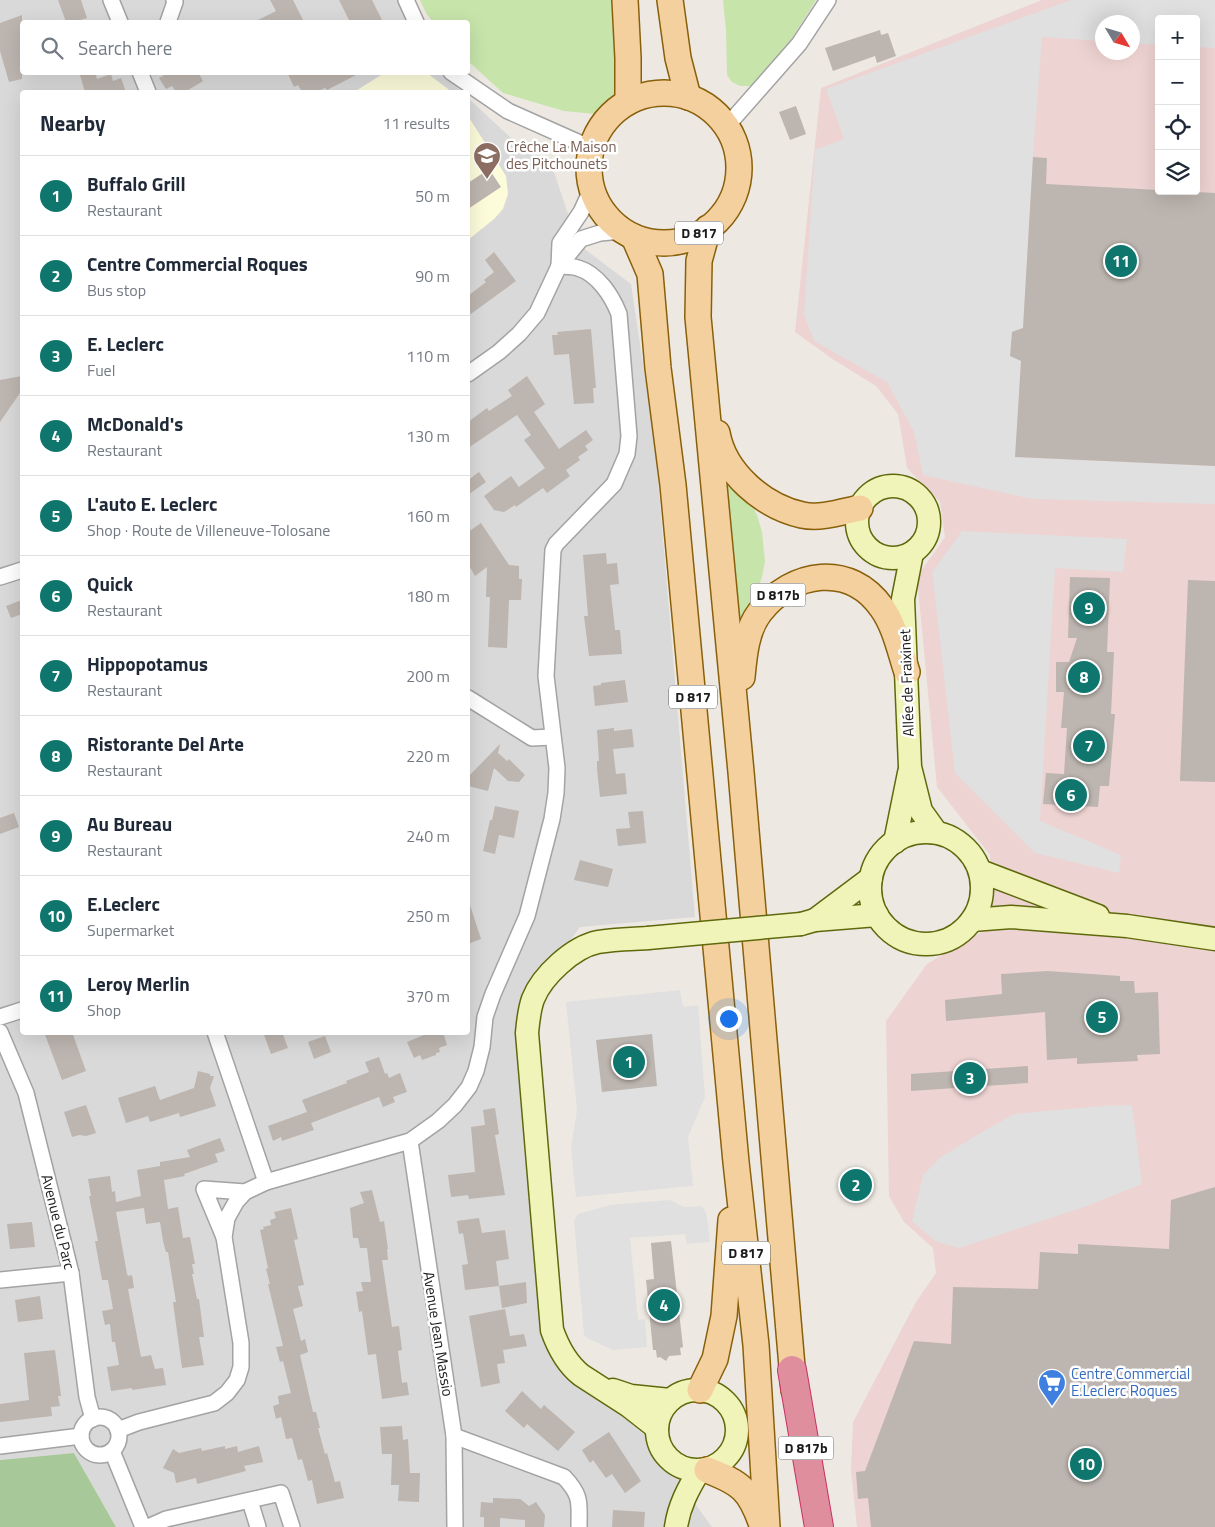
<!DOCTYPE html>
<html lang="en">
<head>
<meta charset="utf-8">
<style>
	body { margin:0; font-family:"Titillium Web",sans-serif; background:#f2f2f3; color:#1f2937 }
	.controls { position:absolute; right:15px; top:15px; display:grid; overflow:hidden; border-radius:5px; box-shadow:0 5px 20px #0002 }
	.controls button { width:45px; height:45px; display:grid; place-items:center; padding:0; border:0; border-bottom:1px solid #e0e1e3; background:#fff; color:#1f2937; font:25px sans-serif }
	.compass { position:absolute; left:1095px; top:15px; width:45px; height:45px; border-radius:50%; background:#fff; box-shadow:0 5px 20px #0002; rotate:128deg }
	.you { position:absolute; left:728px; top:1018px; width:18px; height:18px; margin:-12px; border:4px solid #fff; border-radius:50%; background:#1a73e8; box-shadow:0 0 0 8px #1a73e833 }
	.badge { display:grid; place-items:center; width:32px; height:32px; border-radius:50%; background:#0f766e; color:#fff; font-size:16px; font-weight:700 }
	.pin { position:absolute; translate:-50% -50%; border:2px solid #fff; box-shadow:0 1px 5px #0006 }
	.list { margin:0; padding:0; list-style:none }
	h2 { display:flex; justify-content:space-between; align-items:center; height:65px; margin:0; padding:0 20px; font-size:21px }
	h2 small { font-size:16px; font-weight:400; color:#747a83 }
	.list li { display:grid; grid-template-columns:32px 1fr auto; gap:15px; align-items:center; box-sizing:border-box; height:80px; padding:0 20px; border-top:1px solid #e0e1e3 }
	.list b { display:block; font-size:19px; white-space:nowrap }
	.list p { margin:0; font-size:16px; white-space:nowrap; color:#747a83 }
	.list em { font-size:16px; font-style:normal; color:#747a83 }
	.icon { flex:none; width:28px; height:28px; fill:none; stroke:currentColor; stroke-width:2; stroke-linecap:round; stroke-linejoin:round }
	.map { position:relative; flex:none; width:1215px; height:1527px; overflow:hidden }
	.search { position:absolute; background:#fff; box-shadow:0 5px 20px #0002; left:20px; top:20px; width:450px; height:55px; display:flex; align-items:center; gap:12px; box-sizing:border-box; padding:0 18px; border-radius:5px; color:#747a83; font-size:19px }
	.panel { position:absolute; background:#fff; box-shadow:0 5px 20px #0002; left:20px; top:90px; width:450px; height:945px; border-radius:5px }
	.map>svg:first-child { display:block }
	.residential { fill:#dad9d9 }
	.commercial { fill:#edd3d2; fill-rule:evenodd }
	.education { fill:#fcfcdb }
	.grass { fill:#c7e4ab }
	.forest { fill:#a7c99a }
	.parking { fill:#e0e0e0 }
	.building { fill:#bdb5af }
	.lines { fill:none; stroke-linecap:round; stroke-linejoin:round }
	.street-casing { stroke:#a3a3a3; stroke-width:18 }
	.secondary-casing { stroke:#5f690c; stroke-width:25 }
	.primary-casing { stroke:#89600a; stroke-width:28 }
	.highway-casing { stroke:#ca3064; stroke-width:30 }
	.street { stroke:#fff; stroke-width:15 }
	.secondary { stroke:#f1f4b8; stroke-width:22 }
	.primary { stroke:#f5d09f; stroke-width:25 }
	.highway { stroke:#df8e9d; stroke-width:28 }
	.secondary-bridge-casing { stroke:#5f690c; stroke-width:25; stroke-linecap:butt }
	.secondary-bridge { stroke:#f1f4b8; stroke-width:22 }
	.labels { text-anchor:middle; stroke-width:5; stroke-linejoin:round; paint-order:stroke }
	.shield { fill:#fff; stroke:#606060; stroke-width:1 }
	.shield-label { font-size:14px; font-weight:bold; fill:#1c1c1c }
	.education-label { font-size:15px; fill:#785e54; stroke:#fff; text-anchor:start }
	.street-label { font-size:15px; fill:#1c1c1c; stroke:#fff }
	.shop-label { font-size:15px; fill:#366cbe; stroke:#fff; text-anchor:start }
</style>
</head>
<body>
<div class="map">
<svg width="1215" height="1527" viewBox="0 0 1215 1527">
	<rect width="100%" height="100%" fill="#ede9e2"/>
	<!-- residential -->
	<path class="residential" d="M0,0H398L406,22H22V72H440L462,92H22V1032H468V98L510,137L551,163L578,244L631,284L655,444L695,917L580,927L528,997L522,1078L550,1356L647,1437L712,1527H116L74,1453L0,1460Z"/>
	<!-- commercial -->
	<path class="commercial" d="M1042,0H1215V1527H857L851,1471L853,1422L916,1302L936,1273L933,1248L904,1222L889,1196L886,1021L927,964L990,927V855L937,787L917,577L945,537L940,502L907,468L898,414L876,386L834,360L795,332L821,88ZM1159,19H1196V191H1159ZM1102,22H1132V52H1102Z"/>
	<!-- education -->
	<g class="education">
		<path d="M386,72L427,73L452,92H354Z"/>
		<path d="M468,116L506,176L508,194L503,209L494,219L468,240Z"/>
	</g>
	<!-- grass -->
	<g class="grass">
		<path d="M420,0H615L621,75L615,95L595,114L564,111L503,93L468,61V22H433L426,13Z"/>
		<path d="M723,0H816L772,70L754,86H740L732,82L727,75L726,30Z"/>
		<path d="M722,473L750,502L757,515L762,532L765,562L762,577L746,623L735,647Z"/>
	</g>
	<!-- forest -->
	<path class="forest" d="M74,1453L116,1527H0V1460Z"/>
	<!-- parking -->
	<g class="parking">
		<path d="M1071,0H1215V48L1196,47V19H1159V45L1133,43L1132,22H1102V41L1042,37L1033,157L1023,328L1012,332V345L1021,361L1016,457L1215,466V504L1032,499L923,475L914,432L887,382L814,341L804,314L815,150L844,139L826,89Z"/>
		<path d="M962,531L1127,539L1123,572L1055,568L1040,821L1121,855L1119,873L1035,853L955,773L932,572Z"/>
		<path d="M680,990L683,1007L698,1005L705,1097L688,1137L693,1186L576,1197L571,1148L577,1110L566,1002Z"/>
		<path d="M1132,1105L1142,1184L1084,1207L959,1248L935,1241L912,1221L923,1175L941,1157L989,1128L1014,1114L1102,1106Z"/>
		<path d="M670,1200L684,1207L700,1206L704,1208L707,1216L710,1242L687,1244L685,1234L630,1238L638,1320L645,1319L647,1347L613,1350L589,1339L584,1335L574,1221L578,1214L610,1205Z"/>
	</g>
	<!-- building -->
	<g class="building">
		<path d="M58,0H81L87,18L74,22H66Z"/>
		<path d="M270,0H293L304,22H254L276,11Z"/>
		<path d="M339,0H372L383,22H350Z"/>
		<path d="M22,15V79L9,82L0,51V23Z"/>
		<path d="M880,30L881,35L888,33L896,56L877,63L875,56L833,71L825,48Z"/>
		<path d="M79,72H95L97,79L111,74L113,81L121,78L126,92H85Z"/>
		<path d="M165,72H198L203,81L185,92H176L172,86L166,89L159,78L166,74Z"/>
		<path d="M287,72H362L327,90L325,88L316,92H302L298,85L294,87Z"/>
		<path d="M796,106L806,134L790,140L779,112Z"/>
		<path d="M1033,157L1047,158L1046,184L1215,193V466L1015,457L1021,361L1010,356L1012,332L1023,328Z"/>
		<path d="M489,169L501,187L468,209V183Z"/>
		<path d="M494,252L516,281L468,316V296L486,282L484,280L494,272L485,260Z"/>
		<path d="M591,329L596,388H593L594,403L574,404L569,354L554,355L552,335H558L557,332Z"/>
		<path d="M22,376V390L0,422V380Z"/>
		<path d="M527,376L545,404L534,412L559,449L586,430L593,440L585,446L588,450L578,457L580,460L566,470L570,476L547,493L543,488L516,507L515,505L504,512L494,510L484,496L511,476L519,487L545,468L524,440L531,435L517,415L468,448V422L487,408L489,411L512,396L508,390Z"/>
		<path d="M479,472L486,482L468,495V480Z"/>
		<path d="M481,523L509,565L519,566V579H522L521,600H509L507,648L488,647L490,597H486L487,567L475,576L468,564V532Z"/>
		<path d="M606,553L607,564L617,563L619,584L610,585L615,630H620L622,654L589,656L584,616H588L583,555Z"/>
		<path d="M1070,577L1110,578L1107,652H1114L1111,714H1115L1109,786H1100L1098,807L1043,804L1046,773L1064,774L1067,728H1061L1064,692H1056V662H1069L1077,638H1068Z"/>
		<path d="M1188,580L1215,581V782L1180,781Z"/>
		<path d="M22,600V614L11,618L6,606Z"/>
		<path d="M625,680L628,702L595,706L593,686L601,685V683Z"/>
		<path d="M614,728V731L632,729L634,747L613,749L616,774L625,773L627,794L600,797L597,769V761H599L597,730Z"/>
		<path d="M500,744L498,753L507,761L509,759L525,775L519,782L508,781L494,768L488,791L468,786V777Z"/>
		<path d="M495,806L519,811L514,838L499,835L495,854L483,851L490,820H492Z"/>
		<path d="M643,811L646,843L618,846L616,829L630,828L628,812Z"/>
		<path d="M14,813L19,827L0,834V818Z"/>
		<path d="M580,860L613,869L608,887L574,880Z"/>
		<path d="M468,905H470L481,939L468,944Z"/>
		<path d="M1047,971L1120,976V981H1134L1135,993L1158,992L1160,1054L1137,1055L1138,1061L1077,1064V1058L1047,1060L1045,1012L946,1021L945,1000L1002,994L1001,974Z"/>
		<path d="M44,1032H72L86,1071L62,1080Z"/>
		<path d="M263,1032H282L288,1048L271,1054Z"/>
		<path d="M431,1032H443L447,1045L439,1048L440,1052L436,1053V1055L422,1060L420,1055L414,1058L407,1042Z"/>
		<path d="M652,1034L657,1086L602,1092L596,1040Z"/>
		<path d="M325,1036L331,1052L314,1059L308,1042Z"/>
		<path d="M379,1057L385,1074L387,1073L389,1078L400,1073L407,1092L393,1097L395,1102L383,1107L379,1097L311,1123L314,1130L282,1141L281,1137L273,1141L268,1126L307,1112L302,1100L347,1083L346,1081L369,1072L365,1062Z"/>
		<path d="M1028,1066V1083L911,1091V1074Z"/>
		<path d="M198,1071L210,1074V1076H214L210,1088L216,1106L180,1117L179,1113L150,1122L148,1116L126,1123L118,1098L155,1086L160,1100L194,1088Z"/>
		<path d="M86,1105L96,1133L86,1136L79,1135L72,1137L64,1112Z"/>
		<path d="M495,1108L499,1134L495,1135L505,1195L469,1199L468,1195L451,1197L448,1175L475,1172L471,1127L485,1125L483,1110Z"/>
		<path d="M220,1138L225,1151L215,1154L218,1162L184,1174L185,1176L164,1180L168,1209L178,1207L183,1238L190,1237L195,1264H192L194,1274H192L197,1299H199L204,1337H199L204,1365L182,1368L173,1302H176L168,1252H166L163,1241L160,1222L146,1224L144,1208L116,1212L127,1274L128,1276L132,1275L134,1288L128,1289L141,1357L151,1355L155,1369L163,1368L166,1385L132,1390V1388L111,1391L107,1367L119,1365L115,1342H112L110,1324L105,1325L102,1311L113,1309L108,1280H102L95,1241H98L89,1196H91L88,1179L110,1176L112,1192L115,1191L116,1202L141,1196L137,1170L160,1166V1162L190,1157L187,1150Z"/>
		<path d="M1215,1187V1527H871L868,1498L858,1499L856,1472L865,1471L914,1341L951,1344L953,1287L1038,1289L1040,1252L1078,1254V1244L1169,1249L1171,1200Z"/>
		<path d="M372,1190L380,1222L384,1221L388,1249H387L388,1260H382L392,1327L399,1326L402,1350L398,1351L402,1383L407,1382L409,1395L382,1399L376,1354L368,1355L362,1311L359,1312L356,1292L363,1291L361,1282H371L367,1248H360L358,1238H353L350,1208L364,1203L360,1192Z"/>
		<path d="M291,1208L298,1239L294,1240L304,1285L298,1286L303,1306L293,1309L301,1341L305,1339L308,1352L300,1355L313,1412H316L320,1428H318L325,1454L327,1453L335,1482L340,1481L344,1498L317,1504L312,1480L308,1481L302,1459L298,1460L292,1438L286,1439L281,1417L276,1419L273,1406L279,1404L278,1396L291,1393L283,1361L280,1362L276,1347L283,1346L268,1284H270L266,1269L268,1268L260,1230L264,1229L263,1227L271,1225L270,1220L276,1218L274,1212Z"/>
		<path d="M479,1218L482,1233L505,1230L509,1259L496,1261L499,1286L465,1290L462,1265L468,1264L463,1233L459,1234L457,1221Z"/>
		<path d="M32,1222L35,1247L10,1249L7,1224Z"/>
		<path d="M671,1241L683,1347L680,1348L681,1355L669,1356L666,1361L660,1357L657,1358L656,1350H653L646,1280L654,1279L651,1243Z"/>
		<path d="M526,1282L527,1303L502,1308L499,1286Z"/>
		<path d="M40,1296L43,1319L18,1322L15,1300Z"/>
		<path d="M505,1309L510,1336L524,1334L527,1346L503,1350L505,1363L497,1364L500,1383L481,1387L469,1316Z"/>
		<path d="M55,1350L61,1396H58L60,1406L51,1407L52,1416L0,1422V1404L29,1400L24,1353Z"/>
		<path d="M522,1391L541,1409L544,1405L575,1432L558,1451L527,1424L524,1428L505,1411Z"/>
		<path d="M402,1426L403,1440L408,1439L410,1473H420L419,1502L398,1501L399,1485H391L392,1454H382L380,1427Z"/>
		<path d="M609,1432L641,1481L625,1493L612,1474L606,1478L593,1460L590,1463L582,1450Z"/>
		<path d="M225,1446V1449L237,1446L238,1452L259,1446L263,1462L244,1466L246,1471L197,1484L196,1478L176,1483L174,1473L163,1468L173,1449L179,1453L201,1448L202,1451Z"/>
		<path d="M493,1498L520,1499L529,1506L536,1502L545,1515L544,1527H525V1520L500,1518V1527H484V1517H480L481,1502L493,1503Z"/>
		<path d="M613,1510L645,1512L644,1527H612Z"/>
	</g>
	<g class="lines">
		<defs>
			<g id="street">
				<path d="M111,0L120,22"/>
				<path d="M406,0L416,22"/>
				<path d="M168,22L175,2L174,0"/>
				<path d="M140,72L148,92"/>
				<path d="M451,72L508,111L591,148"/>
				<path d="M726,127L799,44L828,0"/>
				<path d="M559,266L560,243L581,212L592,188"/>
				<path d="M468,374L499,352L519,334L537,313L559,266L581,239L600,233L622,231"/>
				<path d="M0,577L22,570"/>
				<path d="M468,698L532,738L552,737"/>
				<path d="M0,1017L22,1010"/>
				<path d="M0,1032L26,1093L71,1273L87,1397L93,1419"/>
				<path d="M215,1032L266,1182"/>
				<path d="M410,1141L454,1436L455,1527"/>
				<path d="M224,1237L204,1189L245,1192"/>
				<path d="M0,1280L71,1273"/>
				<circle cx="100" cy="1436" r="19"/>
				<path d="M118,1430L139,1422L214,1403L227,1393L237,1380L241,1367V1343L224,1237L227,1218L236,1202L245,1192L266,1182L410,1141L438,1121L455,1105L469,1087L476,1071L482,1047L485,1017L493,994L527,916L552,819L556,793L557,768L546,676L553,550L556,544L614,484L627,454L629,436L619,314C612,296 598,274 578,268C572,266 565,266 559,266"/>
				<path d="M454,1436L564,1477C582,1496 579,1503 579,1527"/>
				<path d="M0,1446L81,1436"/>
				<path d="M112,1451L143,1527"/>
				<path d="M250,1501L258,1527"/>
				<path d="M148,1527L166,1519L281,1493L292,1527"/>
			</g>
			<g id="secondary">
				<circle cx="893" cy="522" r="36"/>
				<path d="M912,553L903,599L910,767L921,811L936,832"/>
				<circle cx="926" cy="888" r="56"/>
				<path d="M895,842L909,773"/>
				<path d="M980,871L1098,916"/>
				<path d="M815,920L871,878"/>
				<path d="M972,920L1011,917L1127,926L1215,939"/>
				<path d="M801,924L815,920L877,915"/>
				<path d="M648,938C632,939 614,939 598,942C573,947 542,976 533,999C529,1010 528,1022 527,1033L552,1330C558,1347 566,1363 581,1375L629,1406L657,1428"/>
				<circle cx="697" cy="1430" r="40"/>
				<path d="M613,1390L631,1396L670,1400"/>
				<path d="M676,1527C679,1506 688,1489 699,1471"/>
			</g>
			<g id="primary">
				<path d="M625,0L628,58V102"/>
				<path d="M670,0L678,58L688,97"/>
				<circle cx="664" cy="168" r="75"/>
				<path d="M708,228L699,261L698,317L741,772L794,1390"/>
				<path d="M634,237L650,274L658,368L673,485L736,1162L756,1345L767,1527"/>
				<path d="M717,433C724,473 763,506 802,515C821,519 841,512 860,508"/>
				<path d="M742,677C744,656 746,630 760,612C792,571 850,562 882,608C895,626 900,651 907,672"/>
				<path d="M700,1390L715,1359L724,1316L731,1220"/>
				<path d="M707,1470C741,1483 750,1490 762,1525"/>
			</g>
			<path id="highway" d="M792,1370L819,1527"/>
		</defs>
		<!-- street casing -->
		<use href="#street" class="street-casing"/>
		<!-- secondary casing -->
		<use href="#secondary" class="secondary-casing"/>
		<!-- primary casing -->
		<use href="#primary" class="primary-casing"/>
		<!-- highway casing -->
		<use href="#highway" class="highway-casing"/>
		<!-- street -->
		<use href="#street" class="street"/>
		<!-- secondary -->
		<use href="#secondary" class="secondary"/>
		<!-- primary -->
		<use href="#primary" class="primary"/>
		<!-- highway -->
		<use href="#highway" class="highway"/>
		<defs>
			<path id="secondary-bridge" d="M648,938L801,924"/>
		</defs>
		<!-- secondary-bridge casing -->
		<use href="#secondary-bridge" class="secondary-bridge-casing"/>
		<!-- secondary-bridge -->
		<use href="#secondary-bridge" class="secondary-bridge"/>
	</g>
	<!-- icons -->
	<defs>
		<symbol id="school-pin" viewBox="-11 -11 22 30"><path d="M0 17L-7.5 6A9.5 9.5 0 1 1 7.5 6Z" fill="#8d6e63" stroke="#fff"/><path d="M0-5L7-2L0 1L-7-2ZM-4 1L0 2.5L4 1V4Q0 6-4 4Z" fill="#fff"/></symbol>
		<symbol id="supermarket-pin" viewBox="-11 -11 22 30"><path d="M0 17L-7.5 6A9.5 9.5 0 1 1 7.5 6Z" fill="#3f7fe0" stroke="#fff"/><path d="M-6-5.5h2.5l.6 2H6L4.5 2H-2.5L-4.4-4H-6ZM-1.5 3.2a1.3 1.3 0 1 0 .1 0ZM3 3.2a1.3 1.3 0 1 0 .1 0Z" fill="#fff"/></symbol>
	</defs>
	<g fill-rule="evenodd">
		<use href="#school-pin" x="471" y="140" width="32" height="43"/>
		<use href="#supermarket-pin" x="1036" y="1367" width="32" height="43"/>
	</g>
	<g class="labels">
		<!-- shield labels -->
		<g class="shield">
			<rect x="675" y="221.5" width="48" height="23" rx="4"/>
			<rect x="750.5" y="583.5" width="55" height="23" rx="4"/>
			<rect x="669" y="685.5" width="48" height="23" rx="4"/>
			<rect x="722" y="1241.5" width="48" height="23" rx="4"/>
			<rect x="778.5" y="1436.5" width="55" height="23" rx="4"/>
		</g>
		<g class="shield-label">
			<text x="699" y="238">D 817</text>
			<text x="778" y="600">D 817b</text>
			<text x="693" y="702">D 817</text>
			<text x="746" y="1258">D 817</text>
			<text x="806" y="1453">D 817b</text>
		</g>
		<!-- education labels -->
		<g class="education-label">
			<text x="506" y="152">Crêche La Maison<tspan x="506" dy="17">des Pitchounets</tspan></text>
		</g>
		<!-- street labels -->
		<g class="street-label">
			<text transform="translate(907 683) rotate(-92)" y="5">Allée de Fraixinet</text>
			<text transform="translate(58 1222) rotate(76)" y="5">Avenue du Parc</text>
			<text transform="translate(438 1334) rotate(81)" y="5">Avenue Jean Massio</text>
		</g>
		<!-- shop labels -->
		<g class="shop-label">
			<text x="1071" y="1379">Centre Commercial<tspan x="1071" dy="17">E.Leclerc Roques</tspan></text>
		</g>
	</g>
</svg>
<div class="controls">
<button>+</button>
<button>−</button>
<button><svg class="icon" aria-label="locate" viewBox="0 0 24 24"><circle cx="12" cy="12" r="6"/><path d="M12 2v4M12 18v4M2 12h4M18 12h4"/></svg></button>
<button><svg class="icon" aria-label="layers" viewBox="0 0 24 24"><path d="M12 4l9 5-9 5-9-5zM3 14l9 5 9-5"/></svg></button>
</div>
<svg class="compass" viewBox="-18 -18 36 36"><path d="M0-13l5 13h-10z" fill="#e53935"/><path d="M0 13l5-13h-10z" fill="#747a83"/></svg>
<div class="you"></div>
<div class="pin badge" style="left:629px;top:1062px">1</div>
<div class="pin badge" style="left:856px;top:1185px">2</div>
<div class="pin badge" style="left:970px;top:1078px">3</div>
<div class="pin badge" style="left:664px;top:1305px">4</div>
<div class="pin badge" style="left:1102px;top:1017px">5</div>
<div class="pin badge" style="left:1071px;top:795px">6</div>
<div class="pin badge" style="left:1089px;top:746px">7</div>
<div class="pin badge" style="left:1084px;top:677px">8</div>
<div class="pin badge" style="left:1089px;top:608px">9</div>
<div class="pin badge" style="left:1086px;top:1464px">10</div>
<div class="pin badge" style="left:1121px;top:261px">11</div>
<div class="search"><svg class="icon" aria-label="search" viewBox="0 0 24 24"><circle cx="10" cy="10" r="6"/><path d="M15 15l6 6"/></svg>Search here</div>
<section class="panel">
<h2>Nearby<small>11 results</small></h2>
<ul class="list">
<li><span class="badge">1</span><div><b>Buffalo Grill</b><p>Restaurant</p></div><em>50 m</em></li>
<li><span class="badge">2</span><div><b>Centre Commercial Roques</b><p>Bus stop</p></div><em>90 m</em></li>
<li><span class="badge">3</span><div><b>E. Leclerc</b><p>Fuel</p></div><em>110 m</em></li>
<li><span class="badge">4</span><div><b>McDonald's</b><p>Restaurant</p></div><em>130 m</em></li>
<li><span class="badge">5</span><div><b>L'auto E. Leclerc</b><p>Shop · Route de Villeneuve-Tolosane</p></div><em>160 m</em></li>
<li><span class="badge">6</span><div><b>Quick</b><p>Restaurant</p></div><em>180 m</em></li>
<li><span class="badge">7</span><div><b>Hippopotamus</b><p>Restaurant</p></div><em>200 m</em></li>
<li><span class="badge">8</span><div><b>Ristorante Del Arte</b><p>Restaurant</p></div><em>220 m</em></li>
<li><span class="badge">9</span><div><b>Au Bureau</b><p>Restaurant</p></div><em>240 m</em></li>
<li><span class="badge">10</span><div><b>E.Leclerc</b><p>Supermarket</p></div><em>250 m</em></li>
<li><span class="badge">11</span><div><b>Leroy Merlin</b><p>Shop</p></div><em>370 m</em></li>
</ul>
</section>
</div>
</body>
</html>
